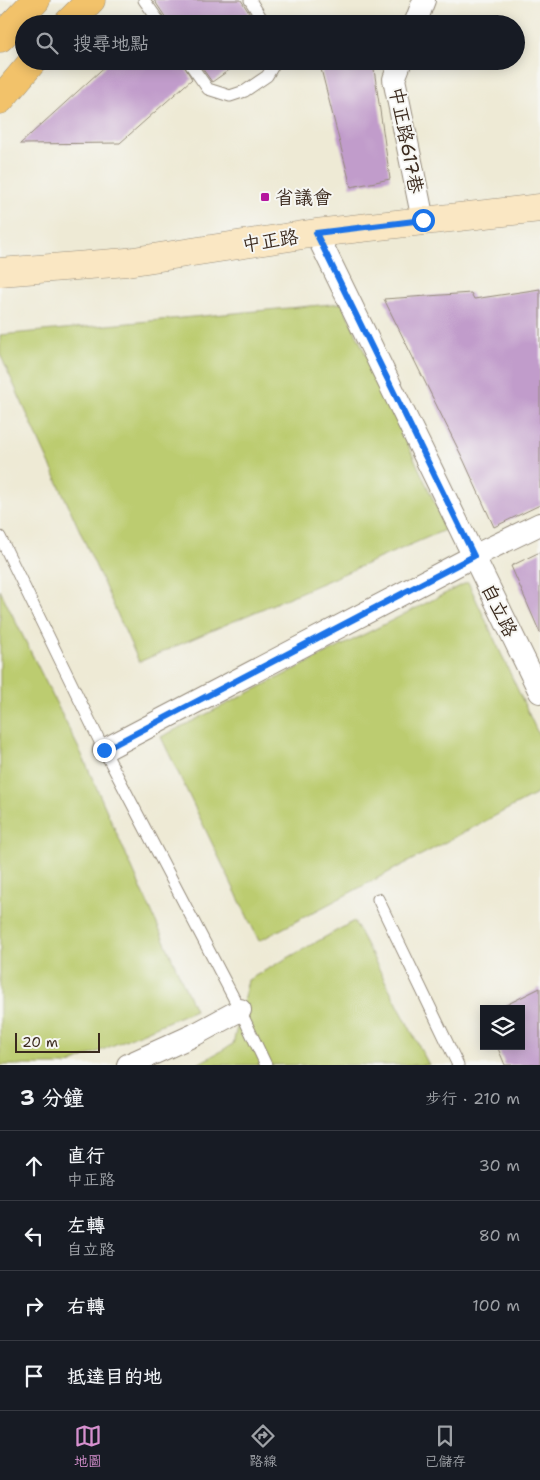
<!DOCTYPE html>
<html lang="zh-TW">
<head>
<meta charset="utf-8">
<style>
	body { margin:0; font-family:"Shantell Sans","LXGW WenKai TC",sans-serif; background:#242831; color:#f1f3f6 }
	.controls { position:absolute; right:15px; bottom:15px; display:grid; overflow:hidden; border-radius:0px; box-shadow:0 2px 12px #0003 }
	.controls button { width:45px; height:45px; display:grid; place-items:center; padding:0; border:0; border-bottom:1px solid #363941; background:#171b24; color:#f1f3f6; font:25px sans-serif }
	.scale { position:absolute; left:15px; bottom:12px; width:85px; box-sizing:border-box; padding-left:5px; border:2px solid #3b2a1e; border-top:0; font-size:14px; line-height:18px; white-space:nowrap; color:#3b2a1e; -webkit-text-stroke:4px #f6f6f2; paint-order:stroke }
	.stop { position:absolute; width:15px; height:15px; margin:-11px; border:4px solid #1a73e8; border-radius:50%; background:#fff }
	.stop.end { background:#1a73e8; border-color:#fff; box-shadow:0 1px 5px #0008 }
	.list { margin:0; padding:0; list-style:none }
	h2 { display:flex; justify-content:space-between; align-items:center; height:65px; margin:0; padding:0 20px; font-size:21px }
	h2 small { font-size:16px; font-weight:400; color:#9ea1a6 }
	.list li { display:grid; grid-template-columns:32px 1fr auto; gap:15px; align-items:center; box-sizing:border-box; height:70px; padding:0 20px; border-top:1px solid #363941 }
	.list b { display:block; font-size:19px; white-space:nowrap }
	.list p { margin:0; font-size:16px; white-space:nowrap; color:#9ea1a6 }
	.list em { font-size:16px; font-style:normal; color:#9ea1a6 }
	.icon { flex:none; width:28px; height:28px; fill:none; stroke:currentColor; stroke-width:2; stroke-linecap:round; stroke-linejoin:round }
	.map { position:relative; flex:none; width:540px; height:1065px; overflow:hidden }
	.search { position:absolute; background:#171b24; box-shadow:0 2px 12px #0003; left:15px; right:15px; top:15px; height:55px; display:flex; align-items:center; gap:12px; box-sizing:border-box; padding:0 18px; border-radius:28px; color:#9ea1a6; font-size:19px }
	.sheet { height:345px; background:#171b24 }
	nav { display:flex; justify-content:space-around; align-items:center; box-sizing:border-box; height:70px; border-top:1px solid #363941; background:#171b24; font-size:14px; color:#9ea1a6 }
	nav a { display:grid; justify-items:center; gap:2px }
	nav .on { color:#d690ce }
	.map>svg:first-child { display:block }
	.green { fill:#bccc6f; stroke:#7c7b46 }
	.building { fill:#c19ccb }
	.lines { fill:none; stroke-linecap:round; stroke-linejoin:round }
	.lane-casing { stroke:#948a7a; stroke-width:13 }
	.street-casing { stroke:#948a7a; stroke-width:24 }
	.secondary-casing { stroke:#948a7a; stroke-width:29 }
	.primary-casing { stroke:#948a7a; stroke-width:29 }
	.lane { stroke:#fff; stroke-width:11 }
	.street { stroke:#fff; stroke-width:22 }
	.secondary { stroke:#fae7c3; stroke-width:28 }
	.primary { stroke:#f2c26a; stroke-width:28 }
	.route { stroke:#1a73e8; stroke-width:6 }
	.poi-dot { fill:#b5179e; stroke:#f6f6f2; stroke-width:2 }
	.labels { text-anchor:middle; stroke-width:4; stroke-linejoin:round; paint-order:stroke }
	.street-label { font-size:19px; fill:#3b2a1e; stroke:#f6f6f2 }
	.poi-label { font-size:19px; fill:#3b2a1e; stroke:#f6f6f2; text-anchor:start }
</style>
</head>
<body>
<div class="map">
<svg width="540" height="1065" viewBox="0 0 540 1065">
	<rect width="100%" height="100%" fill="#f6f6f2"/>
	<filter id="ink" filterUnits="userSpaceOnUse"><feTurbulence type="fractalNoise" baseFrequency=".02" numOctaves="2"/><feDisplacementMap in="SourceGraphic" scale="10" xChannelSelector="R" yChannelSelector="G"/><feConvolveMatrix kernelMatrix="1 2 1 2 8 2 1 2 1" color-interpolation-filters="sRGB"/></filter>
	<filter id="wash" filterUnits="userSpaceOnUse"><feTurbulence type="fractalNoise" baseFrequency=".0096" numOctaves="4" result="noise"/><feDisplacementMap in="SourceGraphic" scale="20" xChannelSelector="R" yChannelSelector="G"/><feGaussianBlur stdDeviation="1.12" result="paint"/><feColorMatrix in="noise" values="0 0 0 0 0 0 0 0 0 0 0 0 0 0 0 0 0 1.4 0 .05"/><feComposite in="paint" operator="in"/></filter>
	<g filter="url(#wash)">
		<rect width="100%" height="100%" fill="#eeead5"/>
		<!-- green -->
		<g class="green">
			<path d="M342,303L447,529L139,662L0,354V335Z"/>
			<path d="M468,582L540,738V792L259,941L161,737Z"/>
			<path d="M0,590L82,755L195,1010L67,1065H0Z"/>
			<path d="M354,921L429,1065H196L233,1044L248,980Z"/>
		</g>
		<g id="blocks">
			<!-- building -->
			<g class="building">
				<path d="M154,0H241L256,24H170Z"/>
				<path d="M111,61H181L192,79L120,143L20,144Z"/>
				<path d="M197,61H242L212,82Z"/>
				<path d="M319,61H364L374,69L390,179L351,187Z"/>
				<path d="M540,289V505L494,527L464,461L384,299L471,293L474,299Z"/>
				<path d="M540,552V633L511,566Z"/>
				<path d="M540,988V1065H505L497,1046H521V1009H498Z"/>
			</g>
		</g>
	</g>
	<g filter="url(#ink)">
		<use href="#blocks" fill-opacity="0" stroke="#948a7a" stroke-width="1"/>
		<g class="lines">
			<defs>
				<g id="lane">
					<path d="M144,0L161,24"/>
					<path d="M250,0L265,24"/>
					<path d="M188,61L208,89L230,96L245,91L267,76L276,61"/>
					<path d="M0,537L104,750L240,1010L266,1065"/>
					<path d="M378,899L458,1065"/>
				</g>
				<g id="street">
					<path d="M415,24L424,0"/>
					<path d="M401,61L394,79L423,220"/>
					<path d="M316,233L540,692"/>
					<path d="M104,750L474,556L540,524"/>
					<path d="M128,1065L194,1035L240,1010"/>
				</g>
				<path id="secondary" d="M0,272L127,262L316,233L540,208"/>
				<g id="primary">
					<path d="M67,24L91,0"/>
					<path d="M0,38L36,0"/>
					<path d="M0,100L33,61"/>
				</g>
			</defs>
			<!-- lane casing -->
			<use href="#lane" class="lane-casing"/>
			<!-- street casing -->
			<use href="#street" class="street-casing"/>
			<!-- secondary casing -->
			<use href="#secondary" class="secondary-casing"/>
			<!-- primary casing -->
			<use href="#primary" class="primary-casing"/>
			<!-- lane -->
			<use href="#lane" class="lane"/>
			<!-- street -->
			<use href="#street" class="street"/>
			<!-- secondary -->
			<use href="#secondary" class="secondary"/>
			<!-- primary -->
			<use href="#primary" class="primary"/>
		</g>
	</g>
	<g class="lines" filter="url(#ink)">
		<!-- route -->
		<path class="route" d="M104,750L474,556L316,233L423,220"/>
	</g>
	<!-- markers -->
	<rect class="poi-dot" x="260" y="192" width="10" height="10" rx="2.5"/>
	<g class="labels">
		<!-- street labels -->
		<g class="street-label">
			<text transform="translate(407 140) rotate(79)" y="7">中正路617巷</text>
			<text transform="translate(270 240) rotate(-9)" y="7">中正路</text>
			<text transform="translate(500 610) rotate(64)" y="7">自立路</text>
		</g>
		<!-- poi labels -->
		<g class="poi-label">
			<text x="275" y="204">省議會</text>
		</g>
	</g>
</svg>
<div class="controls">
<button><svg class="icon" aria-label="layers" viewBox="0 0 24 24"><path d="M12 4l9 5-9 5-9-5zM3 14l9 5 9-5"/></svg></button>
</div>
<div class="scale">20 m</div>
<div class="stop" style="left:423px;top:220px"></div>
<div class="stop end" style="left:104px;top:750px"></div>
<div class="search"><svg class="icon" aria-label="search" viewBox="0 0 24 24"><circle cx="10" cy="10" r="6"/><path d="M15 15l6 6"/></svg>搜尋地點</div>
</div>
<section class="sheet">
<h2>3 分鐘<small>步行 · 210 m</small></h2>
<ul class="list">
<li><svg class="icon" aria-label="ahead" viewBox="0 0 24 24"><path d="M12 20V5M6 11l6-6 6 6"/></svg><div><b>直行</b><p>中正路</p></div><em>30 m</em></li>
<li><svg class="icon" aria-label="left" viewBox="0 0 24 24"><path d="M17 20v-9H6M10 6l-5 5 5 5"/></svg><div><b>左轉</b><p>自立路</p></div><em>80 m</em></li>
<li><svg class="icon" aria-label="right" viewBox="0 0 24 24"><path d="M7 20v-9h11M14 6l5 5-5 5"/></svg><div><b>右轉</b></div><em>100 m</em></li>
<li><svg class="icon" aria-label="arrive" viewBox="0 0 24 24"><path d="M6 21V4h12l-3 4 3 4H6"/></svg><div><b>抵達目的地</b></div></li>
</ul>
</section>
<nav>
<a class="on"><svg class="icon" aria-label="map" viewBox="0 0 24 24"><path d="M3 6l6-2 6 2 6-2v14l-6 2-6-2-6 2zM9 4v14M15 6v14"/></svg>地圖</a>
<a><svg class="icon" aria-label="directions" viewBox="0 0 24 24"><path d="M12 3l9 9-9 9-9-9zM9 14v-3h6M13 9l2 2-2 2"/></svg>路線</a>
<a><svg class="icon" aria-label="saved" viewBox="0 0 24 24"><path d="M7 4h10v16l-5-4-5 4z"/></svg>已儲存</a>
</nav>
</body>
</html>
